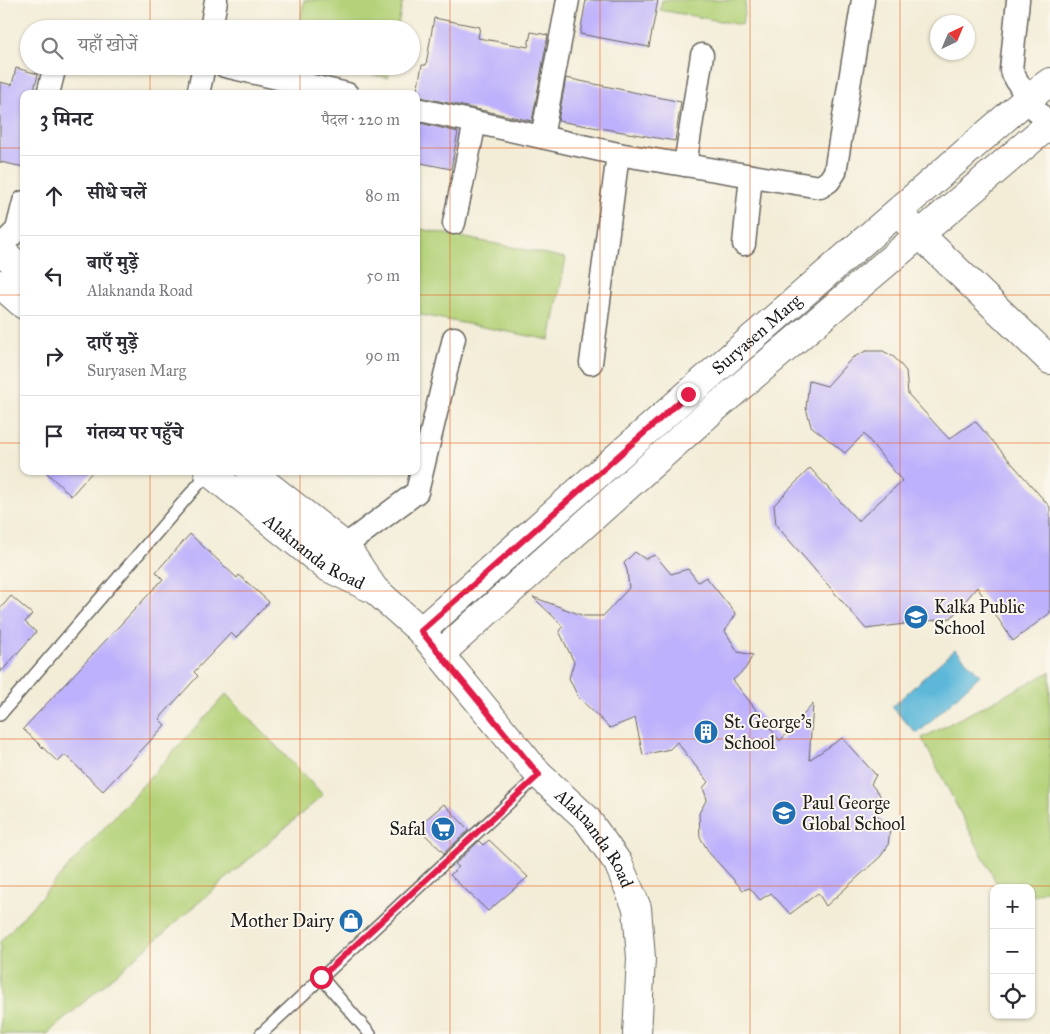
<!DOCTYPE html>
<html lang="hi">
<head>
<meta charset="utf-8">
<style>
	body { margin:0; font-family:"IM FELL Great Primer","Noto Serif Devanagari",serif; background:#f7f7f7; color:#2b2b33 }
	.controls { position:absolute; right:15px; bottom:15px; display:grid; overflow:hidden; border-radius:10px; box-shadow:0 1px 4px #0004 }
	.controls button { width:45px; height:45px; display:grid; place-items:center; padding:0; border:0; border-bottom:1px solid #e1e1e2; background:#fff; color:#2b2b33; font:25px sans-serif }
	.compass { position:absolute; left:930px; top:15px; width:45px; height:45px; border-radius:50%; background:#fff; box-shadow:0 1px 4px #0004; rotate:44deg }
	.stop { position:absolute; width:15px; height:15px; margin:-11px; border:4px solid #e11d48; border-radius:50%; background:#fff }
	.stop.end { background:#e11d48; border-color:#fff; box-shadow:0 1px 5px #0008 }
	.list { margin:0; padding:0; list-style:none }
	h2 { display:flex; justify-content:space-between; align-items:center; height:65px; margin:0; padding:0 20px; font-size:21px }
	h2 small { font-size:16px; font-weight:400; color:#7c7c81 }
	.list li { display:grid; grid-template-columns:32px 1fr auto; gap:15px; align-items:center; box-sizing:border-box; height:80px; padding:0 20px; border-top:1px solid #e1e1e2 }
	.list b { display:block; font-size:19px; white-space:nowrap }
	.list p { margin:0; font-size:16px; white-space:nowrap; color:#7c7c81 }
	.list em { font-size:16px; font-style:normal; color:#7c7c81 }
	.icon { flex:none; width:28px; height:28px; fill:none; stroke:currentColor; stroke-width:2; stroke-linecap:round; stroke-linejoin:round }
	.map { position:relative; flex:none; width:1050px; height:1034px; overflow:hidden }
	.search { position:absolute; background:#fff; box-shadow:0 1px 4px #0004; left:20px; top:20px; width:400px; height:55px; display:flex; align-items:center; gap:12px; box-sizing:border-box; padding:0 18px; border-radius:28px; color:#7c7c81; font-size:19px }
	.panel { position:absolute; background:#fff; box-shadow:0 1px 4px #0004; left:20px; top:90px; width:400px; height:385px; border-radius:10px }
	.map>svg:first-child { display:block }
	.green { fill:#b4d279; stroke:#68774a }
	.water { fill:#5bb7d9; stroke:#3c6a7a }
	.building { fill:#bdb0fc }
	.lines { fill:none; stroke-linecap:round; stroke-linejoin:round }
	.service-casing { stroke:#67655e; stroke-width:14 }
	.minor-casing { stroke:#67655e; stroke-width:25 }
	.tertiary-casing { stroke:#67655e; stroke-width:30 }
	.service { stroke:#fff; stroke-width:11 }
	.minor { stroke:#fff; stroke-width:22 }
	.tertiary { stroke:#fff; stroke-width:28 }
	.route { stroke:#e11d48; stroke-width:6 }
	.grid { fill:none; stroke:#e8590c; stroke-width:1; stroke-opacity:0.55 }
	.labels { text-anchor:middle; stroke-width:4; stroke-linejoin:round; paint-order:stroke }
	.street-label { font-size:18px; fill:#1c1c1c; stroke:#fbf7ec }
	.poi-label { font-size:18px; fill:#1c1c1c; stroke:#fbf7ec; text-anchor:start }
</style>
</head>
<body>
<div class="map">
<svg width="1050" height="1034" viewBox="0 0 1050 1034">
	<rect width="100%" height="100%" fill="#fbf7ec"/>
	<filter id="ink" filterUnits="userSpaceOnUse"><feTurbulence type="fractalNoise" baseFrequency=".02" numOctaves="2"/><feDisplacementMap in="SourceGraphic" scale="10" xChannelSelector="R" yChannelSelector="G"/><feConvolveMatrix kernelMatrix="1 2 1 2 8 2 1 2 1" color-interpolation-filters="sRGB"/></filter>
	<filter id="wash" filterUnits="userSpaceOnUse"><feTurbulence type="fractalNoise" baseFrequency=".0096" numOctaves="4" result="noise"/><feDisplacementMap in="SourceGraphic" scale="20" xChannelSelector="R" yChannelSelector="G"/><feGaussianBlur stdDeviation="1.12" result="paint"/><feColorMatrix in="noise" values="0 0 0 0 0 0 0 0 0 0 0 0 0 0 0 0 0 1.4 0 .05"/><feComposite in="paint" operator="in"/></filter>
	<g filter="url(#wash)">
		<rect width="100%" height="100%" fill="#f3edd8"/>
		<!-- green -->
		<g class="green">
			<path d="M304,0H403L397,29H299Z"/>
			<path d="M662,0H746L742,25L660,10Z"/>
			<path d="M330,66H390L388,78Z"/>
			<path d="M416,228L566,258L550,340L416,314Z"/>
			<path d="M1050,672V888L1031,897V888H999L922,738Z"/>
			<path d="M226,694L323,795L47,1034H0V942Z"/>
		</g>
		<!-- water -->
		<path class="water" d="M955,649L980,675L917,734L892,707Z"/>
		<g id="blocks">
			<!-- building -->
			<g class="building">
				<path d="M586,0H658L649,47L580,34Z"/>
				<path d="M434,18L480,27L478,38L528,47L531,32L548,35L532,121L416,96L422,65H426Z"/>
				<path d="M16,68L38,74L33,94H24V167L0,162V82L12,85Z"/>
				<path d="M566,78L681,102L675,141L558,121Z"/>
				<path d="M416,122L458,132L451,169L416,162Z"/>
				<path d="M866,351H883L894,357L906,371L908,394L949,439L975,421L1050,507V613L1013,641L977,587L951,618L866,629L776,525L774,505L810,468L858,521L902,481L864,434L845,453L811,426L806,408L809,381L827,386L852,358Z"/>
				<path d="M45,471H93L71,496Z"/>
				<path d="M190,534L237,578L239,575L269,602L236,638L231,633L194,672L198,676L159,719L165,725L103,791L65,755L58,762L23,729L163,579L156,572Z"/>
				<path d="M635,552L645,559L655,555L671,574L688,569L698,582L706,577L736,614L725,631L738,652L753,655L745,669L733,680L780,741L813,704L809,760L842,738L876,775L871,784L880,795L875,813L890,828L888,846L880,857L826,906L818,893L790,914L771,893L760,900L750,888L743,890L710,854L700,837L699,813L707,799L703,788L708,782L677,742L670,749L643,755L635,718L610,728L578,697L569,678L574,662L559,631L563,626L533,597L584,616H603L629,588L627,570L624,563Z"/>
				<path d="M11,596L32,614L25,622L36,632L0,673V609Z"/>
				<path d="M444,804L469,830L444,853L417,827Z"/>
				<path d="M489,840L528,877L488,911L450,875L459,867L455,864L479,841L483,845Z"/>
			</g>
		</g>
	</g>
	<g filter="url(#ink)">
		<use href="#blocks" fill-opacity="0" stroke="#67655e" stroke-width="1"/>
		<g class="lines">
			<defs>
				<g id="service">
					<path d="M0,715L209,472"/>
					<path d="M321,977L370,1034"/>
					<path d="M261,1034L539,775"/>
				</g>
				<g id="minor">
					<path d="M1018,0L1011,70L1027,99L1049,125"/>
					<path d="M211,29L216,0"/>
					<path d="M225,66L347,94"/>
					<path d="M48,94L55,66"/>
					<path d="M198,94L204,66"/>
					<path d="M416,109L618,154L820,187L829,181L835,172L863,0"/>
					<path d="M542,137L568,0"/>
					<path d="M685,165L702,55"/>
					<path d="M454,223L475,122"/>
					<path d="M744,244L751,176"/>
					<path d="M0,247L17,230L24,202"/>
					<path d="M591,363L618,154"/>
					<path d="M335,558L354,539L417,492L454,338"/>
				</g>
				<g id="tertiary">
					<path d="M907,222L1050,360"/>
					<path d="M0,250L24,271"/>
					<path d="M0,284L24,305"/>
					<path id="s1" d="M208,471L327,567L375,590L421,631L539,775L586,818L618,863L637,908L641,958L637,1034"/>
					<path d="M250,471L346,547L374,589"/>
					<path id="s2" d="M421,631L688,394L1027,99L1050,82"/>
					<path d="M440,654L708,414L1050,124"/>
				</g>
			</defs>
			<!-- service casing -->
			<use href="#service" class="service-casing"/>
			<!-- minor casing -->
			<use href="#minor" class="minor-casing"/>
			<!-- tertiary casing -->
			<use href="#tertiary" class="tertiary-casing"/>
			<!-- service -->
			<use href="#service" class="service"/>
			<!-- minor -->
			<use href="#minor" class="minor"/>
			<!-- tertiary -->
			<use href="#tertiary" class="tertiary"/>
		</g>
	</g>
	<g class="lines" filter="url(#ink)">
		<!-- route -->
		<path class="route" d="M321,977L539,775L421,631L688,394"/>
	</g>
	<!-- grid -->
	<path class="grid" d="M150,0V29M300,0V29M450,0V1034M600,0V1034M750,0V1034M900,0V1034M150,66V94M300,66V94M0,148H24M416,148H1050M0,295H24M416,295H1050M0,443H24M416,443H1050M150,471V1034M300,471V1034M0,591H1050M0,739H1050M0,886H1050"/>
	<!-- icons -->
	<defs>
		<symbol id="school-disc" viewBox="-11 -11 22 22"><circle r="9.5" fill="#1f6fb2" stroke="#fbf7ec"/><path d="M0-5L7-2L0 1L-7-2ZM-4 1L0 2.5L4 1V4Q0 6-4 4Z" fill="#fff"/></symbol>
		<symbol id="building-disc" viewBox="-11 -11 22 22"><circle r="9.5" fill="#1f6fb2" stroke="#fbf7ec"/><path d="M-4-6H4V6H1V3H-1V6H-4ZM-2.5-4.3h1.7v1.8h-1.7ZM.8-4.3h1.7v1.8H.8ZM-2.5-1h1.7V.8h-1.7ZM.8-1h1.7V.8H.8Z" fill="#fff"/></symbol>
		<symbol id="supermarket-disc" viewBox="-11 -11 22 22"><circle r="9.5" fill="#1f6fb2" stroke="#fbf7ec"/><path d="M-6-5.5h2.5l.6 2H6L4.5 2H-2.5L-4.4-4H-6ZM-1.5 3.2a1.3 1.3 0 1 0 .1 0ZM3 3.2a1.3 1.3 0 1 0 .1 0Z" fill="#fff"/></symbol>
		<symbol id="shop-disc" viewBox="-11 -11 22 22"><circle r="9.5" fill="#1f6fb2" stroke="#fbf7ec"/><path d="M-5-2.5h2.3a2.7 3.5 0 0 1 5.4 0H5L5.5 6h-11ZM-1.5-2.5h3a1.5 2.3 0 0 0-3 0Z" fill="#fff"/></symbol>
	</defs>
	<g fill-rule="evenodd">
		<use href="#school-disc" x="902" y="603" width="28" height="28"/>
		<use href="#building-disc" x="692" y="718" width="28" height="28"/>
		<use href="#school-disc" x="770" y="799" width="28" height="28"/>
		<use href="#supermarket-disc" x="429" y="815" width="28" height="28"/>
		<use href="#shop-disc" x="337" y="907" width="28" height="28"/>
	</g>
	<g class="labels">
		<!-- street labels -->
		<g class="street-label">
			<text dy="6" stroke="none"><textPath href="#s2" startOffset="448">Suryasen Marg</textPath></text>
			<text dy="6" stroke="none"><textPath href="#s1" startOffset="134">Alaknanda Road</textPath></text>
			<text dy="6" stroke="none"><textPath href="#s1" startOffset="539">Alaknanda Road</textPath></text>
		</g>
		<!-- poi labels -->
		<g class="poi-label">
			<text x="934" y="613">Kalka Public<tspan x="934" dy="21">School</tspan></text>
			<text x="724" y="728">St. George's<tspan x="724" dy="21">School</tspan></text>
			<text x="802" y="809">Paul George<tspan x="802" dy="21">Global School</tspan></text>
			<text x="426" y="835" text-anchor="end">Safal</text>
			<text x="334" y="927" text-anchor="end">Mother Dairy</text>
		</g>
	</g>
</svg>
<div class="controls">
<button>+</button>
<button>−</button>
<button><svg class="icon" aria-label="locate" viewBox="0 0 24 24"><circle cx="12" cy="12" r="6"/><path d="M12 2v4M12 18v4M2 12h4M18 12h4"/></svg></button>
</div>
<svg class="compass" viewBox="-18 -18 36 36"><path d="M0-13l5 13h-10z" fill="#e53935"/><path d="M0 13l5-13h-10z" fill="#7c7c81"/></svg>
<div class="stop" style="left:321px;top:977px"></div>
<div class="stop end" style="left:688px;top:394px"></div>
<div class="search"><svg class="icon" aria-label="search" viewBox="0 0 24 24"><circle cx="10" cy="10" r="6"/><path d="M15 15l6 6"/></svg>यहाँ खोजें</div>
<section class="panel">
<h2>3 मिनट<small>पैदल · 220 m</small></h2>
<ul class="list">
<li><svg class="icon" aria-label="ahead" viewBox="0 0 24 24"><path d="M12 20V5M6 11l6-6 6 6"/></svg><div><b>सीधे चलें</b></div><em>80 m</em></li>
<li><svg class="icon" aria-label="left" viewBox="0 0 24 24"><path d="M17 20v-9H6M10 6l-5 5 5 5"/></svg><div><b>बाएँ मुड़ें</b><p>Alaknanda Road</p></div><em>50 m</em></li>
<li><svg class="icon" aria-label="right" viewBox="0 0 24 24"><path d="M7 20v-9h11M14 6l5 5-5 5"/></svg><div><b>दाएँ मुड़ें</b><p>Suryasen Marg</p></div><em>90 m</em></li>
<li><svg class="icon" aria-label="arrive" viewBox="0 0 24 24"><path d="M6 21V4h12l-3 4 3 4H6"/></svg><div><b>गंतव्य पर पहुँचे</b></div></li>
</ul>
</section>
</div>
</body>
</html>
